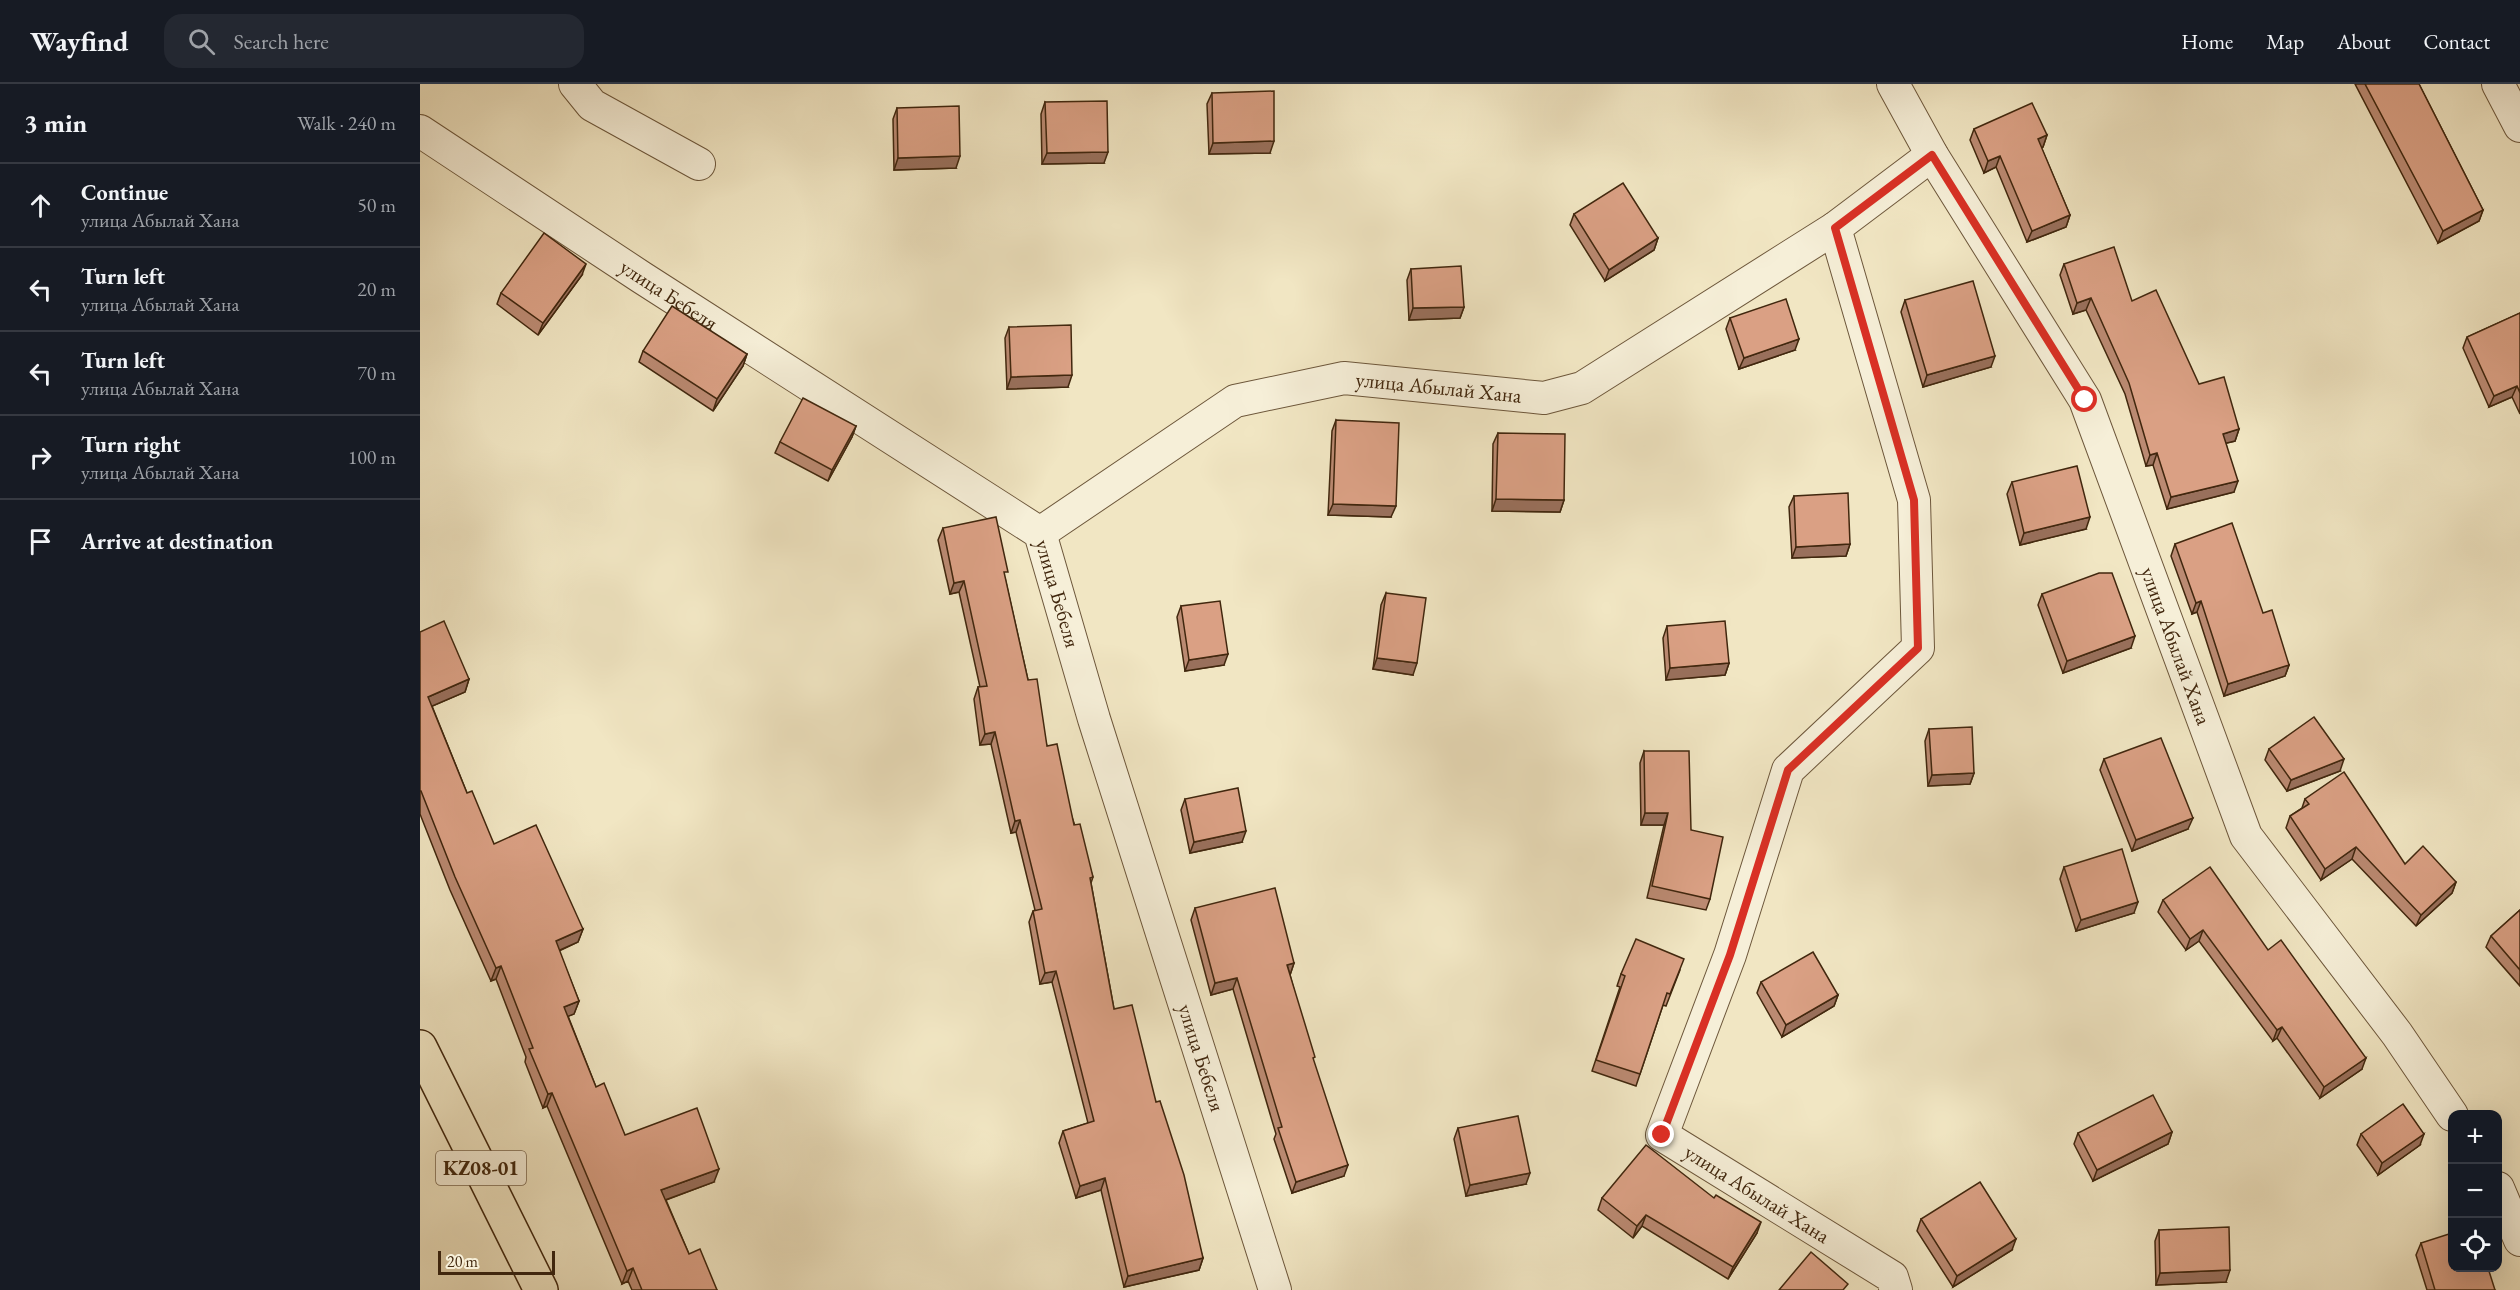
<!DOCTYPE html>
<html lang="en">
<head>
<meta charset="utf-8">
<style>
	body { margin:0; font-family:"EB Garamond",serif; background:#242831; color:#f1f3f6 }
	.controls { position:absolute; right:18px; bottom:18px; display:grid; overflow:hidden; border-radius:12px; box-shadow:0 6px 24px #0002 }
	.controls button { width:54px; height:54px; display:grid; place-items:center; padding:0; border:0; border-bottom:2px solid #363941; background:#171b24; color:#f1f3f6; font:30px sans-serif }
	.scale { position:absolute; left:18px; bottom:15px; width:117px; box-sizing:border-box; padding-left:6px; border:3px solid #41270e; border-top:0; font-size:16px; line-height:21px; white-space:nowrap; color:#41270e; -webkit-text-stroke:4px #f6efd8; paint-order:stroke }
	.stop { position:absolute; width:18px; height:18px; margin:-14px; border:4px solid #d93025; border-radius:50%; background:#fff }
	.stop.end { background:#d93025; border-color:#fff; box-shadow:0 2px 6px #0008 }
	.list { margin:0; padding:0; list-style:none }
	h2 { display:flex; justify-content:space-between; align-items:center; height:78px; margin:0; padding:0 24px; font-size:26px }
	h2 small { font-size:20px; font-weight:400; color:#9ea1a6 }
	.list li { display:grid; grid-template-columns:39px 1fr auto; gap:18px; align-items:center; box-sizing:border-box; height:84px; padding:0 24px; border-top:2px solid #363941 }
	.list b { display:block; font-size:22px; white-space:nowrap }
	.list p { margin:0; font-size:20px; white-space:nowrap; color:#9ea1a6 }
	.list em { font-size:20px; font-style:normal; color:#9ea1a6 }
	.icon { flex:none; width:33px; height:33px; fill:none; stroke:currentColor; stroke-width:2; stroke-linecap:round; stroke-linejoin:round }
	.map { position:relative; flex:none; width:2100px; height:1206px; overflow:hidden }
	header { display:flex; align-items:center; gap:36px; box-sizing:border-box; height:84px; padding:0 30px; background:#171b24; border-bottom:2px solid #363941 }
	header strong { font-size:28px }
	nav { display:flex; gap:33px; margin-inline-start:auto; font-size:21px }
	.search { width:420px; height:54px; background:#242831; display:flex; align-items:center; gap:15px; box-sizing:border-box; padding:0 21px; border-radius:18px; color:#9ea1a6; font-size:22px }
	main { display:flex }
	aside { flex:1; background:#171b24 }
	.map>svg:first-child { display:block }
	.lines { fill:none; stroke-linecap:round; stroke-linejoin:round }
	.street-casing { stroke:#6d573b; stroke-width:34 }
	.primary-casing { stroke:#41270e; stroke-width:36 }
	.street { stroke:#f6efd8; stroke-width:32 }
	.primary { stroke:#f1e6c3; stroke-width:33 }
	.wall { fill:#bb8a72; stroke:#41270e; stroke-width:1.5 }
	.shaded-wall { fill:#99705c; stroke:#41270e; stroke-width:1.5 }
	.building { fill:#daa084; stroke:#41270e; stroke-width:1.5 }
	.route { stroke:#d93025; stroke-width:8 }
	.labels { text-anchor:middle; stroke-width:4.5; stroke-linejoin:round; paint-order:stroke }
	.shield { fill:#f6efd8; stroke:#77634b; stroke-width:1.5 }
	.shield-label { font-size:20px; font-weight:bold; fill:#41270e }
	.street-label { font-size:21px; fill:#41270e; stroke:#f6efd8 }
</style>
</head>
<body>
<header>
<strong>Wayfind</strong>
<div class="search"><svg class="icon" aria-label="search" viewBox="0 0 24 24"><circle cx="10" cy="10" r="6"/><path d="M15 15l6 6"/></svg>Search here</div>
<nav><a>Home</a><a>Map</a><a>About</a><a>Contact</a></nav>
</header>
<main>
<aside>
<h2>3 min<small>Walk · 240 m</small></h2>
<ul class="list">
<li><svg class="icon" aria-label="ahead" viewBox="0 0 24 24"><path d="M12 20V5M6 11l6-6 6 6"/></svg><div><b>Continue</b><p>улица Абылай Хана</p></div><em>50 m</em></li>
<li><svg class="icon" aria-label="left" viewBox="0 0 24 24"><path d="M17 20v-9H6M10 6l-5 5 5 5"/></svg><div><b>Turn left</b><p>улица Абылай Хана</p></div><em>20 m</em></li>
<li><svg class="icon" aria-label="left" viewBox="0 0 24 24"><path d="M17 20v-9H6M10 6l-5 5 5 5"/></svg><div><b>Turn left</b><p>улица Абылай Хана</p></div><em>70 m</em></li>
<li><svg class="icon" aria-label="right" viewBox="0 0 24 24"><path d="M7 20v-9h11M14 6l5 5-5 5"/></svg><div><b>Turn right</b><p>улица Абылай Хана</p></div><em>100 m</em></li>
<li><svg class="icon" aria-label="arrive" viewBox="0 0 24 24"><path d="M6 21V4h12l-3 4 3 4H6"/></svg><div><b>Arrive at destination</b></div></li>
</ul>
</aside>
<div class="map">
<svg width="2100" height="1206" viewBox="0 0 2100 1206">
	<rect width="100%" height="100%" fill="#f1e6c3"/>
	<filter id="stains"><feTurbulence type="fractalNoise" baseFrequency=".00333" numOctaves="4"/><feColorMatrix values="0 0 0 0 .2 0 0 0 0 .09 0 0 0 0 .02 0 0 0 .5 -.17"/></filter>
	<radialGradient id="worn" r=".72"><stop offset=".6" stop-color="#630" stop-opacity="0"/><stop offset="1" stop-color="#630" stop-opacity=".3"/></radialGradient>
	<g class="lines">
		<defs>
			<g id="street">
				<path d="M155,0L172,21L279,80"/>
				<path id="s1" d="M1473,0L1512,71L1665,316L1826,752L1977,950L2032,1031"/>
				<path d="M2078,0L2100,42"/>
				<path id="s2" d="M0,47L221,193L620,449L674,635L855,1206"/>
				<path id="s3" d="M620,449L815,317L924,294L1124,314L1162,304L1415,144"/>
				<path d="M2078,1104L2100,1156"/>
				<path d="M1476,1206L1472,1193L1242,1051L1310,871L1368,686L1498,564L1494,416L1415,144L1512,71"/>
			</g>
			<path id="primary" d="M0,963L121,1206"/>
		</defs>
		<!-- street casing -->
		<use href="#street" class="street-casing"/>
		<!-- primary casing -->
		<use href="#primary" class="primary-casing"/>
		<!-- street -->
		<use href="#street" class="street"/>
		<!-- primary -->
		<use href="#primary" class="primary"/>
	</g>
	<!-- wall -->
	<g class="wall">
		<path d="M1935,0H1999L2063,126L2059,137L2018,159Z"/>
		<path d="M792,9L850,69L789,70L787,20Z"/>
		<path d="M625,18L684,79L622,80L621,30Z"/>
		<path d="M477,24L536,84L474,86L473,35Z"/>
		<path d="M1554,45L1627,51L1623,63H1621L1650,131L1646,143L1607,158L1576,83L1564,89L1550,56Z"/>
		<path d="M1154,130L1238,154L1234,166L1185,197L1150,141Z"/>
		<path d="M1644,180L1712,217L1779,300L1819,345L1815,357L1806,359L1814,408L1747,425L1733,381L1726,382L1705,310L1666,226L1653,230L1640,191Z"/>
		<path d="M991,185L1044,223L1040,234L989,236L987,196Z"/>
		<path d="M162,191L118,251L77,220L81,209Z"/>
		<path d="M1485,216L1571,283L1503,303L1481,228Z"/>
		<path d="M2100,229V330L2092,313L2069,323L2043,264L2047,253Z"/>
		<path d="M1310,234L1375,266L1319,285L1306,245Z"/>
		<path d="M589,243L648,303L587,305L585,254Z"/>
		<path d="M223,267L327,270L323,282L293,327L219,278Z"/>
		<path d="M916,336L971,433L908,431L912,347Z"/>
		<path d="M436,342L432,353L408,397L355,369L360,358Z"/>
		<path d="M1078,349L1144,416L1140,428L1072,427L1073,360Z"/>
		<path d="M1592,398L1666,445L1600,461L1587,410Z"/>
		<path d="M1374,412L1430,460L1426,472L1372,474L1369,423Z"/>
		<path d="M523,444L585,494L608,596L627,662L673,793L671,799L694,925L736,1018L783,1174L779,1186L704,1203L681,1106L656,1114L639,1059L643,1047L668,1039L632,898L620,900L609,838L613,827L615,826L596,748L591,749L571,660L560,661L554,615L558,603H560L539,508L530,510L518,456Z"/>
		<path d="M1755,460L1843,529L1869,581L1865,592L1804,612L1777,528L1772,530L1751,472Z"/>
		<path d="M966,509L993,591L953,585L961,521Z"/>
		<path d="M1622,510L1711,564L1643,589L1618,521Z"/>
		<path d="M761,522L804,581L765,587L757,533Z"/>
		<path d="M1247,542L1309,579L1305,591L1246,596L1243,554Z"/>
		<path d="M0,548L49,595L45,608L12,622L47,709L74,760L163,845L158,858L139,867L159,917L154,930L148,932L176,1003L205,1051L294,1098L246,1116L269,1170L297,1206H212L208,1197L202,1200L127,1022L123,1024L105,978L106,973L76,895L71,897L30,806L0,730Z"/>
		<path d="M1509,645L1554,689L1550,700L1508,702L1505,657Z"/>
		<path d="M1849,665L1920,687L1867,707L1845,676Z"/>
		<path d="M1224,667L1271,746L1290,815L1286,826L1227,814L1244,741H1221L1220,679Z"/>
		<path d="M1684,675L1768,745L1712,767L1680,686Z"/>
		<path d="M765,715L822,758L770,769L761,726Z"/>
		<path d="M1885,715L1985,780L2036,798L2032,809L1996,842L1932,775L1901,796L1866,744L1870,732L1882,724Z"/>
		<path d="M1644,783L1714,829L1656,847L1640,795Z"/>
		<path d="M1743,816L1848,866L1942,985L1900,1014L1857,954L1853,957L1779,857L1766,866L1738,828Z"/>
		<path d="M775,824L874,879L870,891L924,1092L872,1109L854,1055L856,1050L813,905L791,911L771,836Z"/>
		<path d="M2100,826V902L2066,863L2071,852Z"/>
		<path d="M1260,886L1246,922L1243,921L1216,1002L1172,987L1200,903L1197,902L1201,890Z"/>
		<path d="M1341,898L1418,911L1414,922L1362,953L1337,909Z"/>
		<path d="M1038,1044L1106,1100L1046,1112L1034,1055Z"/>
		<path d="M1752,1048L1748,1060L1673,1097L1654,1060L1658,1049Z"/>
		<path d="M1941,1050L2000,1061L1958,1091L1937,1061Z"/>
		<path d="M1182,1114L1337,1149L1308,1195L1222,1142L1213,1154L1178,1126Z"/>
		<path d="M1501,1135L1592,1166L1533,1203L1497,1147Z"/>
		<path d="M1739,1146L1806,1198L1736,1201L1735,1157Z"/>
		<path d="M2001,1159L2075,1206H2007L1996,1171Z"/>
	</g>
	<!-- shaded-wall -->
	<g class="shaded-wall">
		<path d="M1627,51L1623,63L1614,67L1618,55Z"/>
		<path d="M854,57L850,69L789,70L793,59Z"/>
		<path d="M688,68L684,79L622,80L627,69Z"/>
		<path d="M540,72L536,84L474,86L478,74Z"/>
		<path d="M1580,72L1576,83L1564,89L1568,77Z"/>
		<path d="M2063,126L2059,137L2018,159L2023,147Z"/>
		<path d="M1650,131L1646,143L1607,158L1612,147Z"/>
		<path d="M1238,154L1234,166L1185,197L1189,186Z"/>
		<path d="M166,180L162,191L118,251L123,239Z"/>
		<path d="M1671,214L1666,226L1653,230L1657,219Z"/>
		<path d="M1044,223L1040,234L989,236L993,224Z"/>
		<path d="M1379,255L1375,266L1319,285L1324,274Z"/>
		<path d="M327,270L323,282L293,327L297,315Z"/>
		<path d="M1575,272L1571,283L1503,303L1507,291Z"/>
		<path d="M652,291L648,303L587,305L591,293Z"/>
		<path d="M2097,302L2092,313L2069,323L2074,312Z"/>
		<path d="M436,342L432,353L408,397L412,386Z"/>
		<path d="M1819,345L1815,357L1799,361L1803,350Z"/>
		<path d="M1737,369L1733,381L1726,382L1730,371Z"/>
		<path d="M1818,397L1814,408L1747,425L1751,413Z"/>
		<path d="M1076,415L1144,416L1140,428L1072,427Z"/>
		<path d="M913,420L976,422L971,433L908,431Z"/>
		<path d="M1670,433L1666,445L1600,461L1604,449Z"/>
		<path d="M1430,460L1426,472L1372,474L1376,463Z"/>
		<path d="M544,497L539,508L530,510L534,499Z"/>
		<path d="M1781,517L1777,528L1772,530L1776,519Z"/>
		<path d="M1715,552L1711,564L1643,589L1647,577Z"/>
		<path d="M808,570L804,581L765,587L769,576Z"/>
		<path d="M957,574L997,579L993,591L953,585Z"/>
		<path d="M1309,579L1305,591L1246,596L1250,584Z"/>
		<path d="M1869,581L1865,592L1804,612L1808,600Z"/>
		<path d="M49,595L45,608L3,626L8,613Z"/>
		<path d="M575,648L571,660L560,661L565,650Z"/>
		<path d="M1924,675L1920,687L1867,707L1871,696Z"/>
		<path d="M1554,689L1550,700L1508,702L1512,691Z"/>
		<path d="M1225,729H1248L1244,741H1221Z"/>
		<path d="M1773,734L1768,745L1712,767L1716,756Z"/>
		<path d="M600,736L596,748L591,749L595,737Z"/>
		<path d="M826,747L822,758L770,769L774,758Z"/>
		<path d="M1936,763L1932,775L1901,796L1905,785Z"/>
		<path d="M2036,798L2032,809L1996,842L2001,831Z"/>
		<path d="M1718,818L1714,829L1656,847L1661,836Z"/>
		<path d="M163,845L158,858L131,870L136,857Z"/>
		<path d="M1783,846L1779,857L1766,866L1770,855Z"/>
		<path d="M874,879L870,891L867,881Z"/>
		<path d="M81,882L76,895L71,897L76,884Z"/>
		<path d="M636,887L632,898L620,900L625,889Z"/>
		<path d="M817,894L813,905L791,911L795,899Z"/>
		<path d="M1418,911L1414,922L1362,953L1366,941Z"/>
		<path d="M159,917L154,930L139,936L144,923Z"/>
		<path d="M1862,943L1857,954L1853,957L1857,946Z"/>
		<path d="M1946,974L1942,985L1900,1014L1904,1003Z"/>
		<path d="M132,1009L127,1022L123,1024L128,1010Z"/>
		<path d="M1752,1048L1748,1060L1673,1097L1677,1086Z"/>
		<path d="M2004,1050L2000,1061L1958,1091L1962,1079Z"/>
		<path d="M928,1081L924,1092L872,1109L876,1098Z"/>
		<path d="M299,1085L294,1098L237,1119L241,1106Z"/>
		<path d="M1110,1089L1106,1100L1046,1112L1050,1101Z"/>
		<path d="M685,1094L681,1106L656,1114L660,1102Z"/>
		<path d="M1226,1131L1222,1142L1213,1154L1217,1142Z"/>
		<path d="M1341,1138L1337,1149L1308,1195L1313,1183Z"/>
		<path d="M1596,1155L1592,1166L1533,1203L1537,1192Z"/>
		<path d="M783,1174L779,1186L704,1203L708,1192Z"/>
		<path d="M213,1184L208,1197L202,1200L207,1187Z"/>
		<path d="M1810,1186L1806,1198L1736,1201L1740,1189Z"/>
	</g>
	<!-- building -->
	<g class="building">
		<path d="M1945,0H1999L2063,126L2023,147Z"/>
		<path d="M854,7V57L793,59L792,9Z"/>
		<path d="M687,17L688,68L627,69L625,18Z"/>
		<path d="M1612,19L1627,51L1618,55L1650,131L1612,147L1580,72L1568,77L1554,45Z"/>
		<path d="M539,22L540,72L478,74L477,24Z"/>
		<path d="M1203,99L1238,154L1189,186L1154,130Z"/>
		<path d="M124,149L166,180L123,239L81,209Z"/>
		<path d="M1694,163L1712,217L1736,206L1779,300L1804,293L1819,345L1803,350L1818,397L1751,413L1737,369L1730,371L1709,299L1671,214L1657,219L1644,180Z"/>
		<path d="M1041,182L1044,223L993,224L991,185Z"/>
		<path d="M1553,197L1575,272L1507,291L1485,216Z"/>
		<path d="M1366,215L1379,255L1324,274L1310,234Z"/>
		<path d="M252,222L327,270L297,315L223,267Z"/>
		<path d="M2100,229V309L2097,302L2074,312L2047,253Z"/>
		<path d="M651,241L652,291L591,293L589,243Z"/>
		<path d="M383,314L436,342L412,386L360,358Z"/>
		<path d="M916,336L979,339L976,422L913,420Z"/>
		<path d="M1078,349L1145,350L1144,416L1076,415Z"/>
		<path d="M1657,382L1670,433L1604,449L1592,398Z"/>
		<path d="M1428,409L1430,460L1376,463L1374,412Z"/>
		<path d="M576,433L588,488H584L608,596L617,595L627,662L637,660L654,741L660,740L673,793L670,794L694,925L712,921L736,1018L740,1017L764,1091L783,1174L708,1192L685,1094L660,1102L643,1047L674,1037L636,887L625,889L613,827L622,825L600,736L595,737L575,648L565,650L558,603L567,602L544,497L534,499L523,444Z"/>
		<path d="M1812,439L1843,529L1852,526L1869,581L1808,600L1781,517L1776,519L1755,460Z"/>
		<path d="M1679,489H1692L1715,552L1647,577L1622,510Z"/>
		<path d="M966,509L1006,514L997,579L957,574Z"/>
		<path d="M800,517L808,570L769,576L761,522Z"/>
		<path d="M24,537L49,595L8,613L47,709L52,707L74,760L116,741L163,845L136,857L159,917L144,923L176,1003L184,999L205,1051L277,1024L299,1085L241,1106L269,1170L280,1165L297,1206H222L213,1184L207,1187L132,1009L128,1010L109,965L113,964L81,882L76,884L35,793L1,707H0V548Z"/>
		<path d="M1305,537L1309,579L1250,584L1247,542Z"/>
		<path d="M1894,633L1924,675L1871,696L1849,665Z"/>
		<path d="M1552,643L1554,689L1512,691L1509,645Z"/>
		<path d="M1741,654L1773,734L1716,756L1684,675Z"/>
		<path d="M1224,667H1269L1271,746L1303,753L1290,815L1232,802L1248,729H1225Z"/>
		<path d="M1924,688L1985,780L2003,762L2036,798L2001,831L1936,763L1905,785L1870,732L1889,720L1885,715Z"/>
		<path d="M818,704L826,747L774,758L765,715Z"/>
		<path d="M1702,765L1718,818L1661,836L1644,783Z"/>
		<path d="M1790,783L1848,866L1861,856L1946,974L1904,1003L1862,943L1857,946L1783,846L1770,855L1743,816Z"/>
		<path d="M855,804L874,879L867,881L895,973L893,974L928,1081L876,1098L858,1044L862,1043L817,894L795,899L775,824Z"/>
		<path d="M2100,826V886L2071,852Z"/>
		<path d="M1216,855L1264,875L1250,910L1247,909L1220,990L1176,976L1205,892L1201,890Z"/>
		<path d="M1393,868L1418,911L1366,941L1341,898Z"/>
		<path d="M1733,1011L1752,1048L1677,1086L1658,1049Z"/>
		<path d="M1983,1020L2004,1050L1962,1079L1941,1050Z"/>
		<path d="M1098,1032L1110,1089L1050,1101L1038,1044Z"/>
		<path d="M1226,1061L1294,1114L1296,1111L1341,1138L1313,1183L1226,1131L1217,1142L1182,1114Z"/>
		<path d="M1560,1098L1596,1155L1537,1192L1501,1135Z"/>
		<path d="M1809,1143L1810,1186L1740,1189L1739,1146Z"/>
		<path d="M2032,1149V1184H2068L2075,1206H2015L2001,1159Z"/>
		<path d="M1391,1168L1428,1200L1423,1206H1359Z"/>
	</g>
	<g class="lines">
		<!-- route -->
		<path class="route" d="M1242,1051L1310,871L1368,686L1498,564L1494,416L1415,144L1512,71L1665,316"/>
	</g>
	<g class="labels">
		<!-- shield labels -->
		<rect class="shield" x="16" y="1067" width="90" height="34" rx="4.5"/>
		<g class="shield-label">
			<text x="61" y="1091">KZ08-01</text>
		</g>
		<!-- street labels -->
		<g class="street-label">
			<text dy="7" stroke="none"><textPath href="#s2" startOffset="298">улица Бебеля</textPath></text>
			<text dy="7" stroke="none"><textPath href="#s3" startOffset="442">улица Абылай Хана</textPath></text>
			<text dy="7" stroke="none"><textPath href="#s2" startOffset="802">улица Бебеля</textPath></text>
			<text dy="7" stroke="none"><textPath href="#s1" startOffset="632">улица Абылай Хана</textPath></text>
			<text dy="7" stroke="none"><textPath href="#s2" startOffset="1288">улица Бебеля</textPath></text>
			<text transform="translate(1337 1110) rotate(32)" y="7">улица Абылай Хана</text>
		</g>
	</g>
	<rect width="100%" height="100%" filter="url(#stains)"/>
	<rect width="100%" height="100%" fill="url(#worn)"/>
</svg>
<div class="controls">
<button>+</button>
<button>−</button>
<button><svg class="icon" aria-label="locate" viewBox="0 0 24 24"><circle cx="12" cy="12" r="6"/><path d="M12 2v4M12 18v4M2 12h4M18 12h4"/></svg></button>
</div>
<div class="scale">20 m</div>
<div class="stop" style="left:1665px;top:316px"></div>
<div class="stop end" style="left:1242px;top:1051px"></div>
</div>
</main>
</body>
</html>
